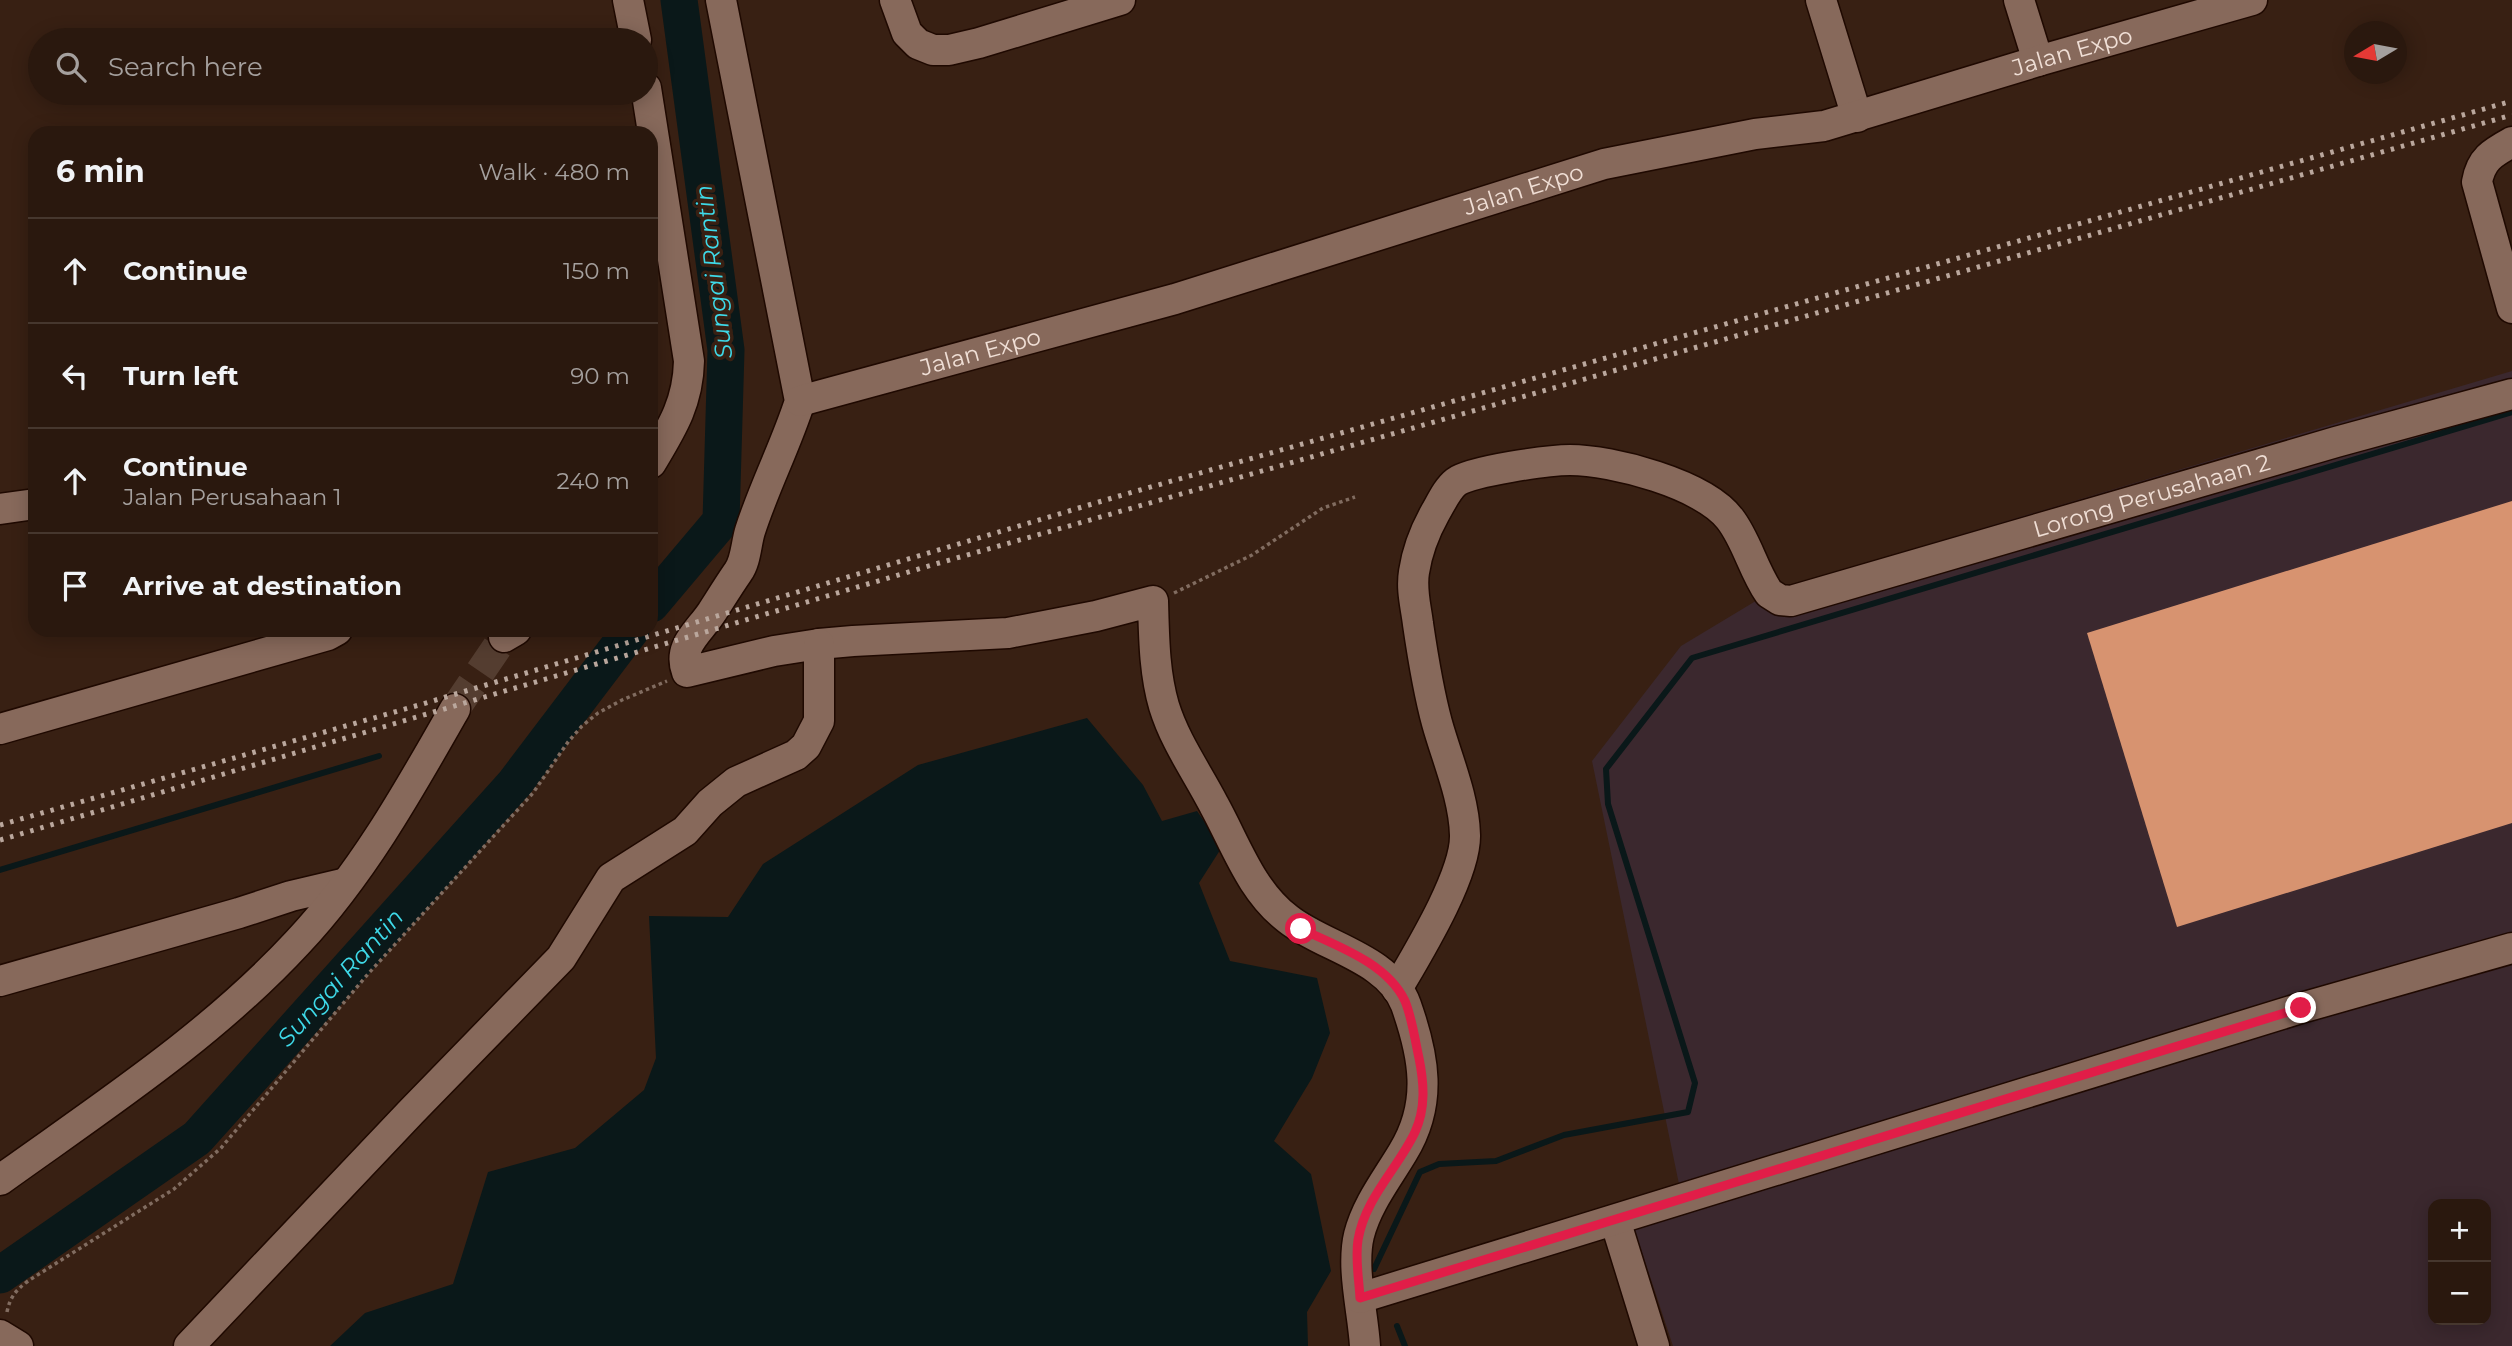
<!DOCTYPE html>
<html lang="en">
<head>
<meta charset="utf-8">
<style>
	body { margin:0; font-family:Montserrat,sans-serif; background:#36251c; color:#f1f3f6 }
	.controls { position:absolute; right:21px; bottom:21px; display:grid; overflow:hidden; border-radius:14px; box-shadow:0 4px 18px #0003 }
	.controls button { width:63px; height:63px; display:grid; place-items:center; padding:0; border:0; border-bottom:2px solid #46372e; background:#2a180e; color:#f1f3f6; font:35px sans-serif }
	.compass { position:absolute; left:2344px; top:21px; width:63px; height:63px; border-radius:50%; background:#2a180e; box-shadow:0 4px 18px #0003; rotate:260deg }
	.stop { position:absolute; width:21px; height:21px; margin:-16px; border:5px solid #e11d48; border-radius:50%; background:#fff }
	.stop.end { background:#e11d48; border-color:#fff; box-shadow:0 2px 7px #0008 }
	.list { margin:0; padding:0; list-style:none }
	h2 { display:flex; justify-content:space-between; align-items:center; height:91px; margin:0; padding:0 28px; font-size:30px }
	h2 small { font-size:23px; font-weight:400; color:#a5a09e }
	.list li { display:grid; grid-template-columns:46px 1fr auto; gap:21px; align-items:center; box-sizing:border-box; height:105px; padding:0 28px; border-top:2px solid #46372e }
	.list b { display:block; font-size:26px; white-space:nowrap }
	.list p { margin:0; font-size:23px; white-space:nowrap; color:#a5a09e }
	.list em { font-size:23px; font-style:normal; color:#a5a09e }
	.icon { flex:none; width:38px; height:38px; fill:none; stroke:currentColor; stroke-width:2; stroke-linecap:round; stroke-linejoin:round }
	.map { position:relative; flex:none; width:2512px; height:1346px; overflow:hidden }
	.search { position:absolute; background:#2a180e; box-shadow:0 4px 18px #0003; left:28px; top:28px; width:630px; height:77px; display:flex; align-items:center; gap:18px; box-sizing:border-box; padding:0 24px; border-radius:38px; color:#a5a09e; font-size:26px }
	.panel { position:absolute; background:#2a180e; box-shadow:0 4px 18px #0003; left:28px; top:126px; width:630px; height:511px; border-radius:21px }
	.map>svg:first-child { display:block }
	.industrial { fill:#3b282e; fill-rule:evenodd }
	.water { fill:#0a1819 }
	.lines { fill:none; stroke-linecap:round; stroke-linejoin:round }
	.stream { stroke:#0a1819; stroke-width:6 }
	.river { stroke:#0a1819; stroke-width:37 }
	.building { fill:#d79370 }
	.minor-tunnel { stroke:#543d30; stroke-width:30; stroke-dasharray:30 15; stroke-linecap:butt }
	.minor-casing { stroke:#1f0901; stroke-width:33 }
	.path { stroke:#816c60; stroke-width:3.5; stroke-dasharray:3.5 3.5; stroke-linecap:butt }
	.minor { stroke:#87695b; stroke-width:30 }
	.rail { stroke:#baa79d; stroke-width:5; stroke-dasharray:3.5 7; stroke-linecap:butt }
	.route { stroke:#e11d48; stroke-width:9 }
	.labels { text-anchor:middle; stroke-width:7; stroke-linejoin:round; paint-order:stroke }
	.street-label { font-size:23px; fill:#f0dfd6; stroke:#382013 }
	.water-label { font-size:24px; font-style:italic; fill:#3ed9e8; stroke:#382013 }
</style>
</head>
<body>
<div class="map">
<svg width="2512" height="1346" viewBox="0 0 2512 1346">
	<rect width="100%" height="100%" fill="#382013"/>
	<!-- industrial -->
	<path class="industrial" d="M2512,371V1346H1673L1628,1210L1680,1189L1592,761L1681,646L1774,590ZM2433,1204H2486V1320H2433Z"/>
	<!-- water -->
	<path class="water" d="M1087,718L1143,785L1162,821L1197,811L1222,847L1199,883L1230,961L1317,978L1330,1033L1312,1078L1274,1141L1311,1174L1331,1271L1307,1312L1308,1346H330L365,1313L453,1284L488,1172L575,1148L644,1090L656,1058L649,916L728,917L763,864L918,765Z"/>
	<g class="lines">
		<!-- stream -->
		<g class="stream">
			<path d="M0,870L379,756"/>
			<path d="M1374,1269L1420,1172L1439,1164L1496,1161L1564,1135L1688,1112L1695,1083L1608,804L1606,769L1692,658L2512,412"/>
			<path d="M1397,1326L1405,1346"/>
		</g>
		<!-- river -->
		<g class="river">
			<path d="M651,604L721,521L726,350L679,0"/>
			<path id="s1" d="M0,1275L197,1138L515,783L631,630"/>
		</g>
	</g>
	<!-- building -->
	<path class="building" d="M2512,501V823L2177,927L2087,633Z"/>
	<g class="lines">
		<!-- minor-tunnel -->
		<path class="minor-tunnel" d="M455,709L504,637"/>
		<defs>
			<g id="minor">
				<path d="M628,0L636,40"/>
				<path d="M721,0L800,401C786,445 764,487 750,531C746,544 746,561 738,572C729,585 721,598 712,612C699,632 677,646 687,672L774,651L819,644L853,641L1008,633L1096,616L1153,601C1154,635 1154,672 1164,706C1175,742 1197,772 1214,805C1236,845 1251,891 1288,919C1323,947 1389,958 1406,1005C1424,1056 1433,1103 1403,1152C1387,1179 1367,1204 1359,1235C1351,1268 1363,1312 1365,1346"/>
				<path d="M895,0L907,33L918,44L933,50H949L979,43L1120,0"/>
				<path d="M1821,0L1857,117"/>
				<path d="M2019,0L2038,61"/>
				<path d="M646,88L689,361C688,403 672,428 651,463"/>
				<path d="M2512,142C2492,153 2481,159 2477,182L2512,308"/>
				<path id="s2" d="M800,401L1175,299L1604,164L1755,134L1824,126L2038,61L2252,0"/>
				<path d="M0,509L35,504"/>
				<path d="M504,637L516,630"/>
				<path d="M0,729L328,635L337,630"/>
				<path d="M0,981L239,913L291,896L346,883"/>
				<path id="s3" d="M1397,989C1418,953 1466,875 1465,835C1464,797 1447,759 1437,723C1428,690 1423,658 1418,624C1416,607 1411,590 1414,572C1417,552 1425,531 1435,513C1441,503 1447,489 1456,482C1471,471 1549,460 1570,460C1612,460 1704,484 1730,519C1747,541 1753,570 1769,593L1780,600L1791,601L2336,442L2512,394"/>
				<path d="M0,1180C103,1106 211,1036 298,942C362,874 409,790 455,709"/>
				<path d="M1615,1220L1654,1346"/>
				<path d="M1360,1298L2301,1008L2512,948"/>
				<path d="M0,1335L18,1346"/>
				<path d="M189,1346L411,1112L561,958L611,878L685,831L710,803L736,782L796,755L806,746L819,721V644"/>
			</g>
		</defs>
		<!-- minor casing -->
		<use href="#minor" class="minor-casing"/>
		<!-- path -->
		<g class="path">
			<path d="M1174,593L1252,555L1323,508L1355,497"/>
			<path d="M7,1312C10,1297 16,1290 28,1281L174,1189L221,1148L368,974L533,793L568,742L582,726L598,713L622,700L667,681"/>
		</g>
		<!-- minor -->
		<use href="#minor" class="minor"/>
		<!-- rail -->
		<g class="rail">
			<path d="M0,825L419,705L1119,496L2512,101"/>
			<path d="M0,840L939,563L2512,115"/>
		</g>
	</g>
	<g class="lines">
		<!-- route -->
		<path class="route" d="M1301,929C1337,946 1387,963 1405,1001C1412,1018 1415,1040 1419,1058C1424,1083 1426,1108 1415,1132C1398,1168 1365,1198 1358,1240C1355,1259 1359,1279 1360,1298L2301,1008"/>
	</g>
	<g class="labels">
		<!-- street labels -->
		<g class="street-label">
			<text dy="8" stroke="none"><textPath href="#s2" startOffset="1321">Jalan Expo</textPath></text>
			<text dy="8" stroke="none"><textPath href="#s2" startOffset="754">Jalan Expo</textPath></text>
			<text dy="8" stroke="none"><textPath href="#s2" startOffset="187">Jalan Expo</textPath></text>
			<text dy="8" stroke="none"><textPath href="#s3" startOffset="1314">Lorong Perusahaan 2</textPath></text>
		</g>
		<!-- water labels -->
		<g class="water-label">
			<text transform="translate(714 272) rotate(-97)" y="8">Sungai Rantin</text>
			<text dy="8" stroke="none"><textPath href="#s1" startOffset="455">Sungai Rantin</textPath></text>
		</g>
	</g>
</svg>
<div class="controls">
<button>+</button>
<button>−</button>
</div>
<svg class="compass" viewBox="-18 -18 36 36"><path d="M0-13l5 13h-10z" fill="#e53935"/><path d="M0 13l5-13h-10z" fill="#a5a09e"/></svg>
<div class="stop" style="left:1301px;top:929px"></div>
<div class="stop end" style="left:2301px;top:1008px"></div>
<div class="search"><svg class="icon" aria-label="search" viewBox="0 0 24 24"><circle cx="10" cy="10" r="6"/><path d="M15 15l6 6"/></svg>Search here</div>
<section class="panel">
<h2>6 min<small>Walk · 480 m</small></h2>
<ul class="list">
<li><svg class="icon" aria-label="ahead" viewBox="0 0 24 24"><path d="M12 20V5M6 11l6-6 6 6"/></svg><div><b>Continue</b></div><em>150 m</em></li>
<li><svg class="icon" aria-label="left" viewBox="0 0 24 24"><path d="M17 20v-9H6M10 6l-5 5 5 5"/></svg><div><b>Turn left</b></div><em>90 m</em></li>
<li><svg class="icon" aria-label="ahead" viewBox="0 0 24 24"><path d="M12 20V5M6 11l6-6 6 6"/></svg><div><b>Continue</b><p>Jalan Perusahaan 1</p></div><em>240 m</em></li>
<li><svg class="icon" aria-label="arrive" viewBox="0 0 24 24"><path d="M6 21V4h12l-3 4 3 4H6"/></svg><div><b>Arrive at destination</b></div></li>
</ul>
</section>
</div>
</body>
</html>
